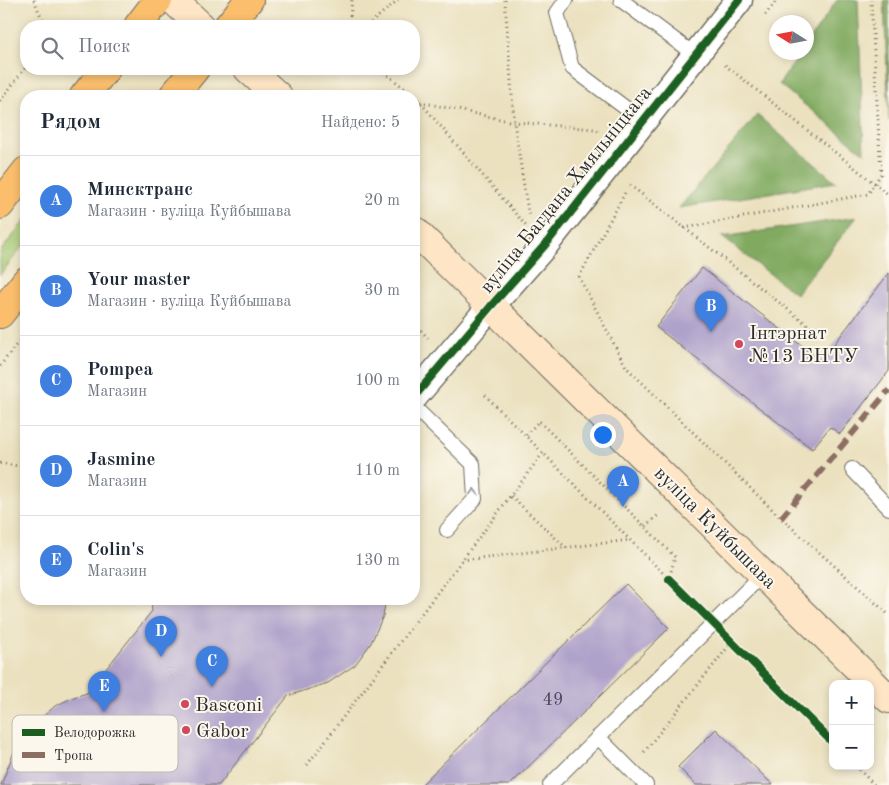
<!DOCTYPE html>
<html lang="ru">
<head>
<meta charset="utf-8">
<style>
	body { margin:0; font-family:"Old Standard TT",serif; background:#f2f2f3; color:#1f2937 }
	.controls { position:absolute; right:15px; bottom:15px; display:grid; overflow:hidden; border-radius:10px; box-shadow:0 2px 8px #0003 }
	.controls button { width:45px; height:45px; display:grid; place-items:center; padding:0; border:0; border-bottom:1px solid #e0e1e3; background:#fff; color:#1f2937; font:25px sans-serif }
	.compass { position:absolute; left:769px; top:15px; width:45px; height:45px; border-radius:50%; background:#fff; box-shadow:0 2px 8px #0003; rotate:281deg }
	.you { position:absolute; left:602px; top:434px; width:18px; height:18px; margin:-12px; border:4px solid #fff; border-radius:50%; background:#1a73e8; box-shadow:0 0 0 8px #1a73e833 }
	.badge { display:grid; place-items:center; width:32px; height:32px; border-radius:50%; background:#d1495b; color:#fff; font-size:16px; font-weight:700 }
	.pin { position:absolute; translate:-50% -41px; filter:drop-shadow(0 1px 2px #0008) }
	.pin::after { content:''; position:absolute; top:26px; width:18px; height:15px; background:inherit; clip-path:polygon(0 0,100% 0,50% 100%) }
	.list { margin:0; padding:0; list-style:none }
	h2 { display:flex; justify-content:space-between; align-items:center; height:65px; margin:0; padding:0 20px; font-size:21px }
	h2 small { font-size:16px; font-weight:400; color:#747a83 }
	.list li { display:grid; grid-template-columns:32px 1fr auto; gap:15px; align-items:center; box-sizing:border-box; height:90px; padding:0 20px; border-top:1px solid #e0e1e3 }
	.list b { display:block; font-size:19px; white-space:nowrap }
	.list p { margin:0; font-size:16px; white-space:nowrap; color:#747a83 }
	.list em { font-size:16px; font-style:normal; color:#747a83 }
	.icon { flex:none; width:28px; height:28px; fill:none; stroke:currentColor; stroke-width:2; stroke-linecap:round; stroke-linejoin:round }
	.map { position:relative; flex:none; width:889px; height:785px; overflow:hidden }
	.search { position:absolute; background:#fff; box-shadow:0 2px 8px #0003; left:20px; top:20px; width:400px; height:55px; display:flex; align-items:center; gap:12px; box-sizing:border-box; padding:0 18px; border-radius:20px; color:#747a83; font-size:19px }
	.panel { position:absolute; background:#fff; box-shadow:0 2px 8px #0003; left:20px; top:90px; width:400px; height:515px; border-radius:20px }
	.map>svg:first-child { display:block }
	.green { fill:#a2c56e; stroke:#66784c }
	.forest { fill:#81aa61; stroke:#566a46 }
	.building { fill:#aea1ca }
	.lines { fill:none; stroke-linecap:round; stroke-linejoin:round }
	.lane-casing { stroke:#6e6b5f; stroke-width:16 }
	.street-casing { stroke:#6e6b5f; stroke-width:29 }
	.secondary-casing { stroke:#6e6b5f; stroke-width:30 }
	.primary-casing { stroke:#6e6b5f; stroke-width:30 }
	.path { stroke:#6e6b5f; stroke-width:3; stroke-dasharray:1 4; stroke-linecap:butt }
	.lane { stroke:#fff; stroke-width:14 }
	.street { stroke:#fff; stroke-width:26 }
	.secondary { stroke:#fde5c5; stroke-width:28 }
	.primary { stroke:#fabe6d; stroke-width:28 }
	.quiet { stroke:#8d6e63; stroke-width:6; stroke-dasharray:12 6; stroke-linecap:butt }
	.cycleway-casing { stroke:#fbf7ec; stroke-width:11 }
	.cycleway { stroke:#1b5e20; stroke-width:8 }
	.oneway { stroke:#a0a0a0 }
	.poi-dot { fill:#d1495b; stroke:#fbf7ec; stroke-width:2 }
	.labels { text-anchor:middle; stroke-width:4; stroke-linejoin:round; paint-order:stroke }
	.number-label { font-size:18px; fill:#4c4853 }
	.street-label { font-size:20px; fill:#2b2b2b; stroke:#fbf7ec }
	.poi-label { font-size:20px; fill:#2b2b2b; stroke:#fbf7ec; text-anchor:start }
	.key { fill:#fbf7ec; stroke:#bdbab2; stroke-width:1 }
	.key-label { font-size:14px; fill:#2b2b2b }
</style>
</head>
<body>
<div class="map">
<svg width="889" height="785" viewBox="0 0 889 785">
	<rect width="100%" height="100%" fill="#fbf7ec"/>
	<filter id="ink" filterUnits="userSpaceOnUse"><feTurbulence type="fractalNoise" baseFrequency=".02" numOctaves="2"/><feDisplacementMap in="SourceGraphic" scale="10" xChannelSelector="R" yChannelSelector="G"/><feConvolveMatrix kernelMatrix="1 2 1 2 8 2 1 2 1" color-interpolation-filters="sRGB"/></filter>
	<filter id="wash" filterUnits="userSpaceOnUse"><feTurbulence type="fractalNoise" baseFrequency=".0096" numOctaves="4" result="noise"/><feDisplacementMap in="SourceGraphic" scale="20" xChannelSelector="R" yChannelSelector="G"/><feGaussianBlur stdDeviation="1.12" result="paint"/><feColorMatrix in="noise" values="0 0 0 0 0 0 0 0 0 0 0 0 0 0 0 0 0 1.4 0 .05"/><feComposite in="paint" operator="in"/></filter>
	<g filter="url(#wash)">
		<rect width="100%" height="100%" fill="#ebe1bf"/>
		<!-- green -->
		<path class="green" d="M26,219V242L0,275V252Z"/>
		<!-- forest -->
		<g class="forest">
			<path d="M837,0H858L864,153L779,84L801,53L806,52L807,44Z"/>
			<path d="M884,0H889V121Z"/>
			<path d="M757,115L836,182L679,208Z"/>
			<path d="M857,217L796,294L722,237Z"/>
		</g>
		<g id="blocks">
			<!-- building -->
			<g class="building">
				<path d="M702,268L821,361L889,273V371L840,434L830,427L812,449L656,327Z"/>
				<path d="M626,584L669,628L510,785H421Z"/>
				<path d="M151,599H386L383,616L371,643L355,665L328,683L288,696L219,785H1L17,744L37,722L55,706L74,697L87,693L152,611Z"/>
				<path d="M716,729L773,785H696L678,767Z"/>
			</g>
		</g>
	</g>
	<g filter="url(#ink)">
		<use href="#blocks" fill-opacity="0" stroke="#6e6b5f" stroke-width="1"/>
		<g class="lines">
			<defs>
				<g id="lane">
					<path d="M566,0L557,13L572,68L643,121"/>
					<path d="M621,0L695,55"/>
					<path d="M414,407L473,464L475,499L447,530"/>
					<path d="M852,469L889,508"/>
					<path d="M598,737L646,785"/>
					<path d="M550,785L763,574"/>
				</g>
				<path id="street" d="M414,397L491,306L545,245L739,0"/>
				<g id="secondary">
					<path d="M173,0L201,26"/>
					<path d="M248,69L278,96"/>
					<path d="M414,230L889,699"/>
				</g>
				<g id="primary">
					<path d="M138,26L158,0"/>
					<path d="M228,26L249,0"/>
					<path d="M84,96L106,69"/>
					<path d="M173,96L195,69"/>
					<path d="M0,205L26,171"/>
					<path d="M0,314L26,281"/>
				</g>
			</defs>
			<!-- lane casing -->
			<use href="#lane" class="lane-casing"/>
			<!-- street casing -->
			<use href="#street" class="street-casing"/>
			<!-- secondary casing -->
			<use href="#secondary" class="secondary-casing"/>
			<!-- primary casing -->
			<use href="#primary" class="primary-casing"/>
			<!-- path -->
			<g class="path">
				<path d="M34,0L45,26"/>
				<path d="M505,0L514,122L529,218"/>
				<path d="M765,15L777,0"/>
				<path d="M349,26L352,0"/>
				<path d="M367,26L398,0"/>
				<path d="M725,65L889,195"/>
				<path d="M380,69L414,96"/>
				<path d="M414,96L420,102L526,226"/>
				<path d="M0,101L26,67"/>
				<path d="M420,102L514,122L594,129L598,131"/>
				<path d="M630,185L809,326"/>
				<path d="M625,193L579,277L626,367L781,518L889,615"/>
				<path d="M684,228L868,194L881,174L871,0"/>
				<path d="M414,323L428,338"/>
				<path d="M0,366L26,332"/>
				<path d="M485,395L698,608"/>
				<path d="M526,435L539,421L675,557L669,579"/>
				<path d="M0,463L18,466L26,465"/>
				<path d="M511,496L566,548"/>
				<path d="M645,526L660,514"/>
				<path d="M462,560L630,540"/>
				<path d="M729,639L833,743"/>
				<path d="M644,752L732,642"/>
				<path d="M307,765L543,453"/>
				<path d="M856,766L874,785"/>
			</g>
			<!-- lane -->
			<use href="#lane" class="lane"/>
			<!-- street -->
			<use href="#street" class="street"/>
			<!-- secondary -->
			<use href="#secondary" class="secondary"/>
			<!-- primary -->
			<use href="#primary" class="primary"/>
			<!-- quiet -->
			<path class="quiet" d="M781,518L889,390"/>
			<defs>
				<g id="cycleway">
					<path d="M414,397L491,306L545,245L739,0"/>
					<path d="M669,579L833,743"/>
				</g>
			</defs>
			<!-- cycleway casing -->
			<use href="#cycleway" class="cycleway-casing"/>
			<!-- cycleway -->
			<use href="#cycleway" class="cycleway"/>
		</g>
		<!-- one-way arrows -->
		<defs><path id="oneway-chevron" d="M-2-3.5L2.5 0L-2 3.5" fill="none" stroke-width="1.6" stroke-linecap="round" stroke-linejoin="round" transform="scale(1.25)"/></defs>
		<use class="oneway" href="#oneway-chevron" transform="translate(474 492) rotate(-90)"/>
	</g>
	<!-- markers -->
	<g class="poi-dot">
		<circle cx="739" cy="344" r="5"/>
		<circle cx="185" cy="704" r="5"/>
		<circle cx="186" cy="730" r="5"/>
	</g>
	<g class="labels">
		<!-- number labels -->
		<g class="number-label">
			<text x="553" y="705">49</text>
		</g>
		<!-- street labels -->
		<g class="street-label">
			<text transform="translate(565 189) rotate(-51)" y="7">вуліца Багдана Хмяльніцкага</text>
			<text transform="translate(716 527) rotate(45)" y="7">вуліца Куйбышава</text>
		</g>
		<!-- poi labels -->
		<g class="poi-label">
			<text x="749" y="339">Інтэрнат<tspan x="749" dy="23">№13 БНТУ</tspan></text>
			<text x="195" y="711">Basconi</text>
			<text x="196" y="737">Gabor</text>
		</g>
	</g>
	<!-- legend -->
	<rect x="12" y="715" width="166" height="57" rx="8" class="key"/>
	<rect x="22" y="729" width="23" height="7" fill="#1b5e20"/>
	<rect x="22" y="752" width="23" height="6" fill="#8d6e63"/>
	<g class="key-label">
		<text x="54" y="737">Велодорожка</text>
		<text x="54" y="760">Тропа</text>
	</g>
</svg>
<div class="controls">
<button>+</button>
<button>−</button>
</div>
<svg class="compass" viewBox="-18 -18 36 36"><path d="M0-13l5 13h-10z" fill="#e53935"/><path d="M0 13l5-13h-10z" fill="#747a83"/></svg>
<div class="you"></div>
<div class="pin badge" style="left:623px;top:507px;background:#3f7fe0">A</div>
<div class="pin badge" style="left:711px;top:332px;background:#3f7fe0">B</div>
<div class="pin badge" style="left:212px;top:687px;background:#3f7fe0">C</div>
<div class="pin badge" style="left:161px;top:657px;background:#3f7fe0">D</div>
<div class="pin badge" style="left:104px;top:712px;background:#3f7fe0">E</div>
<div class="search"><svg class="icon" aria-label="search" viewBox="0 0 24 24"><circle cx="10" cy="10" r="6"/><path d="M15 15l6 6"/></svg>Поиск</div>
<section class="panel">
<h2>Рядом<small>Найдено: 5</small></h2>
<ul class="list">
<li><span class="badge" style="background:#3f7fe0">A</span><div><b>Минсктранс</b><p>Магазин · вуліца Куйбышава</p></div><em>20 m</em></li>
<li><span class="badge" style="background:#3f7fe0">B</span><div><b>Your master</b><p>Магазин · вуліца Куйбышава</p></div><em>30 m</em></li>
<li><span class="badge" style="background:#3f7fe0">C</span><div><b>Pompea</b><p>Магазин</p></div><em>100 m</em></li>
<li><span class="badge" style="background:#3f7fe0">D</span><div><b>Jasmine</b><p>Магазин</p></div><em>110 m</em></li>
<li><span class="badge" style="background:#3f7fe0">E</span><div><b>Colin's</b><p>Магазин</p></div><em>130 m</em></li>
</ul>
</section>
</div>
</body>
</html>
